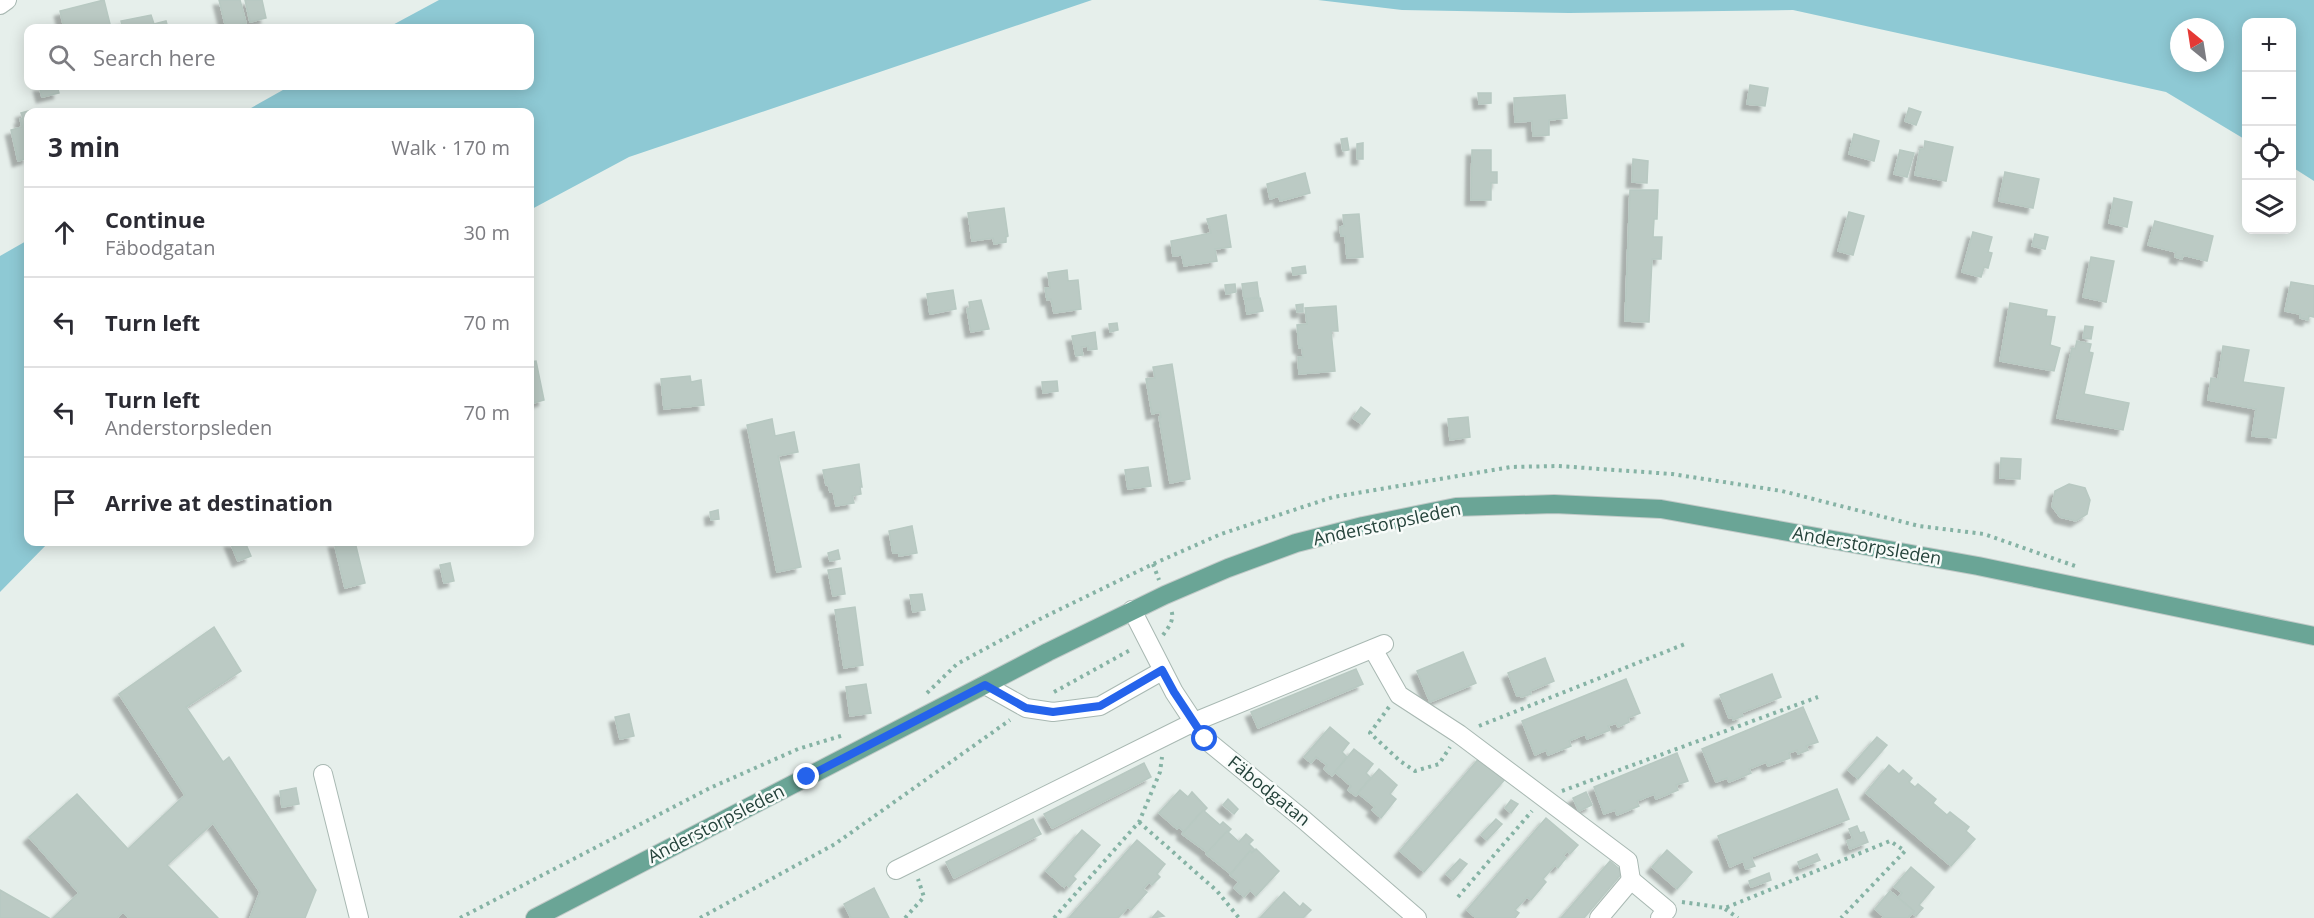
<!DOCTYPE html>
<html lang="en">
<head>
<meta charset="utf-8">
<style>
	body { margin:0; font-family:"Open Sans",sans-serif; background:#f2f2f3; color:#2b2b33 }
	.controls { position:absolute; right:18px; top:18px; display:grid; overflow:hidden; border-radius:12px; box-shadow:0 3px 15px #0003 }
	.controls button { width:54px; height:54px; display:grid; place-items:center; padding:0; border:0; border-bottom:2px solid #e1e1e2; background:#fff; color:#2b2b33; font:30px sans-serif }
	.compass { position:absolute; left:2170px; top:18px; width:54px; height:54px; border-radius:50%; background:#fff; box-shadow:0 3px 15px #0003; rotate:330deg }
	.stop { position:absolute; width:18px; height:18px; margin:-14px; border:4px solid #2563eb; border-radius:50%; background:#fff }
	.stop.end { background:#2563eb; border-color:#fff; box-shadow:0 2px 6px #0008 }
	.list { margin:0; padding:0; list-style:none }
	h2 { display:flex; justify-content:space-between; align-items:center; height:78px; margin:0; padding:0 24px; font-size:26px }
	h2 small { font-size:20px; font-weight:400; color:#7c7c81 }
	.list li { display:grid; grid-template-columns:39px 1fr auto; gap:18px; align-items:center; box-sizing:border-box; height:90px; padding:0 24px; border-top:2px solid #e1e1e2 }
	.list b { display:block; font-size:22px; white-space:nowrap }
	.list p { margin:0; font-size:20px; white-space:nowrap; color:#7c7c81 }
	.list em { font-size:20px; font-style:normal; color:#7c7c81 }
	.icon { flex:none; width:33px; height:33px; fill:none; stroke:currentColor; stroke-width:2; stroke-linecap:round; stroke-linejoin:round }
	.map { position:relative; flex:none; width:2314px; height:918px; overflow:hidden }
	.search { position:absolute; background:#fff; box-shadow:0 3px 15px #0003; left:24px; top:24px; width:510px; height:66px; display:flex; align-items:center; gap:15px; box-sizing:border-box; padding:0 21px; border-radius:12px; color:#7c7c81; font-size:22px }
	.panel { position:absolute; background:#fff; box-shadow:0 3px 15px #0003; left:24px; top:108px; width:510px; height:438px; border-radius:12px }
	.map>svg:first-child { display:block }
	.water { fill:#8ec9d4; fill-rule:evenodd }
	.building { fill:#bbcac4; stroke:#b8c9c2; stroke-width:1.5; filter:url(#shadow) }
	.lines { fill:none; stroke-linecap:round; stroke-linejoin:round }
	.minor-casing { stroke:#a8b8b2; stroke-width:20 }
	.major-casing { stroke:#c2cac8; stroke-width:20 }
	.path { stroke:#86b3a5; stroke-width:4; stroke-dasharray:3 4.5; stroke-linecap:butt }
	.minor { stroke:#fff; stroke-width:18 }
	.major { stroke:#6aa596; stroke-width:18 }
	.route { stroke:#2563eb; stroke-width:8 }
	.labels { text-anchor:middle; stroke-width:5; stroke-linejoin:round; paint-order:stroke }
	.street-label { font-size:18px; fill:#24423a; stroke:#f7fbf9 }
</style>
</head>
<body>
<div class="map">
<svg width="2314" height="918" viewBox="0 0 2314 918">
	<defs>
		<filter id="shadow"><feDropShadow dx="-5.5" dy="5.5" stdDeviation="1.5" flood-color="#0004"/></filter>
	</defs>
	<rect width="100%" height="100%" fill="#e6efeb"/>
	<!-- water -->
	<g class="water">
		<path d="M439,0H1092L629,157L530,210V112H244L290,86H530V28H387Z"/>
		<path d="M1318,0H2314V181L2292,167V22H2246V140L2166,92L1793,10L1569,13L1402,10ZM2179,27H2215V63H2179Z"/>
		<path d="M28,240V542H49L0,592V256Z"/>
	</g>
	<!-- building -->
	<g class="building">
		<path d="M104,0L111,28H64L60,11Z"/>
		<path d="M219,0H240L246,23L226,28Z"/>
		<path d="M245,0H262L266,18L250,22Z"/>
		<path d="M151,15L154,24L166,21L168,28H123L121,21Z"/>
		<path d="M1750,85L1768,88L1765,106L1747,104Z"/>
		<path d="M39,86H57L59,93L42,97Z"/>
		<path d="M1478,93H1491V103L1479,104Z"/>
		<path d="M1565,95L1567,118L1549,120V135L1533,136L1532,121L1515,122L1514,98Z"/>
		<path d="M1909,108L1921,112L1916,125L1905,121Z"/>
		<path d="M32,110L33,112H28V158L18,161L11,130L22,127L20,119L23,118L21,113Z"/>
		<path d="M1854,134L1879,141L1874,161L1849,154Z"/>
		<path d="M1347,138L1349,150L1343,151L1341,139Z"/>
		<path d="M1925,141L1953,147L1946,181L1915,175L1920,149H1924Z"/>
		<path d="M1363,143V159H1357V144Z"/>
		<path d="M1472,150H1491V172H1497V183H1491V200H1471Z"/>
		<path d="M1900,150L1914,153L1907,177L1894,174Z"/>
		<path d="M1633,159L1648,161L1647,183L1632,182Z"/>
		<path d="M2005,172L2039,179L2033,208L1999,201Z"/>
		<path d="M1305,173L1310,193L1280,201L1279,196L1270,199L1267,184Z"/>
		<path d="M1630,190H1658L1657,219H1654L1653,237H1662L1661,259H1652L1649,322L1625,321Z"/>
		<path d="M2114,198L2132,202L2127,227L2109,223Z"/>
		<path d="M1004,208L1008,236L1006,237V242L994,244L993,238L972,241L968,213Z"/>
		<path d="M1849,212L1864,216L1853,255L1838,251Z"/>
		<path d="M1359,214L1363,257L1347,258L1345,236H1341L1340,227L1344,226L1343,215Z"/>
		<path d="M1226,215L1231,247L1215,249L1217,261L1184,266L1182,255L1173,256L1171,241L1211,233L1207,219Z"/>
		<path d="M2155,221L2213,236L2207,261L2183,255L2182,259L2175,257L2176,252L2148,245Z"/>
		<path d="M1973,232L1992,237L1988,252L1992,253L1988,268L1984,267L1981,277L1962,272Z"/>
		<path d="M2035,234L2048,237L2045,249L2032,246Z"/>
		<path d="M2091,257L2114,261L2106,302L2083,297Z"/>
		<path d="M1305,266L1306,273L1293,275L1292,268Z"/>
		<path d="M1067,270L1068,281L1078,280L1081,309L1054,313L1051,299L1047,300L1045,288H1050L1048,273Z"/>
		<path d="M1257,282L1259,297L1244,299L1242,284Z"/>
		<path d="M2291,282L2314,286V317L2309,316L2308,320L2300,318V314L2285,311Z"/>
		<path d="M1235,284L1236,292L1226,294L1225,285Z"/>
		<path d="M953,290L956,309L930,314L927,294Z"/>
		<path d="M1260,298L1263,311L1247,314L1245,300Z"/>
		<path d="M981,300L989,329L971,332L967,309L970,308L969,302Z"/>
		<path d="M2010,303L2047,310L2046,316L2055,317L2050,345L2060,348L2054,371L2000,361Z"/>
		<path d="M1303,304V312H1297L1296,305Z"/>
		<path d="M1336,306L1338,331H1331L1335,371L1299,374L1298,357H1303L1302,348H1299L1297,325L1307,324L1305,308Z"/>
		<path d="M1117,323L1118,330L1110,332L1109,324Z"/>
		<path d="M2085,326L2093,327L2091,339L2083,338Z"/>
		<path d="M1095,332L1097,349L1088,350V346L1081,347L1083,355L1076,356L1072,336Z"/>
		<path d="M2077,341L2091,344L2089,352L2093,353L2084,394L2129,403L2123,430L2057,418L2072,348L2075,349Z"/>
		<path d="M2223,346L2249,350L2243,382L2284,388L2276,438L2252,436L2256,409L2208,400L2211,378L2218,379Z"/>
		<path d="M536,361L544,400L530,404V362Z"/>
		<path d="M1172,364L1190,479L1170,483L1159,417H1161L1160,412L1152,414L1146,379L1155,378L1153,367Z"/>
		<path d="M690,376L691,382L701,380L704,405L664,409L661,379Z"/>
		<path d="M1057,381L1058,391L1043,393L1042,382Z"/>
		<path d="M1361,407L1370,414L1362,424L1353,418Z"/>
		<path d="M1468,417L1470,437L1450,440L1448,419Z"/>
		<path d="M772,419L775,436L794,432L798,452L778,456L801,567L777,572L747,425Z"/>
		<path d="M2001,458L2021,459L2020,479L2000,478Z"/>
		<path d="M859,464L862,487H860L861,494L852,496L854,503L836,506L833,491L830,492L828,484L826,485L823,470Z"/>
		<path d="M1148,467L1151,486L1128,489L1125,470Z"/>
		<path d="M2069,484L2085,488L2090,500L2087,514L2076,521L2060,517L2052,506L2055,491Z"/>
		<path d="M718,510L719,519L711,520L710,512Z"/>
		<path d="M912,526L917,553L899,556V553H893L889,531Z"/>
		<path d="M230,542H245L251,556L238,561Z"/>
		<path d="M334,542H355L365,583L345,588Z"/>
		<path d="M838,550L840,559L830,561L828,553Z"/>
		<path d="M450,563L454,581L444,583L440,565Z"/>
		<path d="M841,568L845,594L833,596L828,570Z"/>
		<path d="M922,594L925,610L913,612L910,595Z"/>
		<path d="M855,607L863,665L844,668L835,610Z"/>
		<path d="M214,627L241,671L186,707L223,762L229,757L316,890L305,918H250L260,892L213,823L167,865L218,918H129L123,912L117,918H53L79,893L29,837L77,794L128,849L185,795L119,694Z"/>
		<path d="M1463,652L1476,683L1430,702L1417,671Z"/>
		<path d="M1545,658L1554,681L1530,691L1531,694L1521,697L1520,695L1517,696L1508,673Z"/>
		<path d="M1356,669L1363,684L1258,728L1251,712Z"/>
		<path d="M1772,674L1781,697L1741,713L1743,716L1733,720L1732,717L1729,718L1720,695Z"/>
		<path d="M1626,679L1640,713L1628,718L1629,722L1618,727L1616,723L1608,726L1610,730L1587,739L1585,734L1569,741L1571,746L1548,755L1546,750L1535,755L1522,721Z"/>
		<path d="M866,684L871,713L850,716L846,687Z"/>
		<path d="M1803,707L1818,742L1806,746L1808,750L1798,754L1797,750L1789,753L1790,758L1768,766L1766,762L1749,769L1751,773L1729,782L1727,778L1716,782L1702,749Z"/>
		<path d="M629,714L634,736L620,739L615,717Z"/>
		<path d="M1330,727L1349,743L1342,752L1347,757L1332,776L1324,769L1327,765L1316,757L1311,763L1304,757Z"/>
		<path d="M1877,737L1887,745L1858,779L1848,770Z"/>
		<path d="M1354,749L1373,764L1366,773L1371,778L1356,796L1348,790L1351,786L1335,772Z"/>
		<path d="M1677,753L1688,781L1676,785L1678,790L1656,799L1654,794L1637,801L1639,806L1617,815L1615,810L1604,814L1594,787Z"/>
		<path d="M1481,756L1506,778L1424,872L1400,851Z"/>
		<path d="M1144,763L1151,777L1052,828L1044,814Z"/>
		<path d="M1889,765L1899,774L1903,770L1912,778L1909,782L1915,787L1918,784L1936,799L1933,803L1947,815L1950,812L1969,827L1966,831L1975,839L1951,866L1866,793Z"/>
		<path d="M1379,769L1397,785L1390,794L1396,799L1381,818L1372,810L1375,807L1358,793Z"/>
		<path d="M296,788L299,804L282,807L280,791Z"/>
		<path d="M1837,789L1849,819L1751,857L1755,866L1746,869L1743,861L1730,867L1718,836Z"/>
		<path d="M1180,790L1188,797L1192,792L1207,808L1184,832L1179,827L1177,829L1159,813Z"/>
		<path d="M1586,792L1592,805L1579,811L1573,798Z"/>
		<path d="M1228,799L1238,809L1234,814L1223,805Z"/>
		<path d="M1511,800L1518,804L1511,813L1505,808Z"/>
		<path d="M1203,810L1220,825L1223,822L1231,829L1208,853L1182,834Z"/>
		<path d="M1546,818L1578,845L1570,854L1567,851L1563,856L1566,858L1558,868L1555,865L1543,879L1546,882L1531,900L1527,897L1515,910L1519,913L1515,918H1476L1467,910Z"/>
		<path d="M1033,819L1041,834L954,878L946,862Z"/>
		<path d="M1496,819L1502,824L1487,840L1481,835Z"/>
		<path d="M1857,826L1860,833L1864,832L1868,842L1850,849L1847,841L1853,839L1849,829Z"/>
		<path d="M1082,830L1100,845L1073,876L1076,879L1069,887L1066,884L1064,887L1046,871Z"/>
		<path d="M1227,831L1239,842L1246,834L1253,840L1249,844L1255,850L1252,853L1250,851L1231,874L1206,854Z"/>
		<path d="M1137,840L1165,864L1157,874L1160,877L1152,885L1149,882L1143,889L1147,892L1131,910L1128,907L1118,918H1069Z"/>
		<path d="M1256,849L1279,871L1256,896L1250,890L1244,897L1234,888L1239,882L1230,875L1250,851L1252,853Z"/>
		<path d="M1667,850L1692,872L1677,889L1652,867Z"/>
		<path d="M1817,854L1820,860L1800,868L1798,862Z"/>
		<path d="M1460,859L1467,864L1453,880L1446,874Z"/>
		<path d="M1610,861L1623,872L1584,918H1561Z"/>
		<path d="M1911,867L1934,887L1919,905L1923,908L1916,916L1912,913L1914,911L1898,898L1902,893L1894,887Z"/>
		<path d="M1769,873L1771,880L1751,887L1749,881Z"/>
		<path d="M874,888L889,918H851L844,904Z"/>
		<path d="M0,890L49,918H0Z"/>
		<path d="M1890,891L1914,911L1908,918H1882L1884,917L1875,909Z"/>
		<path d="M1284,892L1300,907L1303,903L1311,910L1303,918H1260Z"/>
		<path d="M1158,911L1164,916L1153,918H1152Z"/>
	</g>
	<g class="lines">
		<defs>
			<g id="minor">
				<path d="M0,5L7,0"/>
				<path d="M1132,610L1174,692L1205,739L1304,820L1417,918"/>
				<path d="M1373,649L1399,695L1459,734L1628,861L1631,880"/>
				<path d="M985,685L1026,708L1053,712L1100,706L1162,671"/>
				<path d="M323,774L359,918"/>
				<path d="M896,870L1194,722L1384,644"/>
				<path d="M1599,918L1631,880L1667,910L1660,918"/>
			</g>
			<path id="major" d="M535,918L1048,652L1165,595L1228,568L1296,543L1363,526L1456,507L1554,504L1661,509L1978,566L2314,636"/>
		</defs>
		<!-- minor casing -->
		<use href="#minor" class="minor-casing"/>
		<!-- major casing -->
		<use href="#major" class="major-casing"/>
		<!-- path -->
		<g class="path">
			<path d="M1153,564L1159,580"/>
			<path d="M1163,635C1169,627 1175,619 1171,610"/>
			<path d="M1054,692L1132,649"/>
			<path d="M927,693L957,664L1042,618L1153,564L1221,534L1333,497L1511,467L1558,466L1672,474L1782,491L1919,526L1984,534L2075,566"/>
			<path d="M1389,707L1370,733L1400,761L1415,771L1439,764L1450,747"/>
			<path d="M1479,726L1685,644"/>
			<path d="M1562,791L1818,697"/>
			<path d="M1139,822L1217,891L1239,918"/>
			<path d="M1458,897L1532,811"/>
			<path d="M1682,902L1725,908L1890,841L1905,851L1841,918"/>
			<path d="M1725,909L1738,918"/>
			<path d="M460,918L710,788L798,749L844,735"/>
			<path d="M700,918L835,844L1010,720"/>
			<path d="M905,918L924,897L918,879"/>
			<path d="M1054,918L1139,822L1160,772L1162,757"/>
		</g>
		<!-- minor -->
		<use href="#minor" class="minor"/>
		<!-- major -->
		<use href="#major" class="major"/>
	</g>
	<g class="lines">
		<!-- route -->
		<path class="route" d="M807,777L985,685L1026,708L1053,712L1100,706L1162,670L1174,692L1205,739"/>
	</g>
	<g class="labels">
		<!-- street labels -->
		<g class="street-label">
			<text transform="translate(1387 524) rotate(-12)" y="6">Anderstorpsleden</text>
			<text transform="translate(1867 546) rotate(10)" y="6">Anderstorpsleden</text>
			<text transform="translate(1269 791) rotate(39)" y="6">Fäbodgatan</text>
			<text transform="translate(716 824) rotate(-27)" y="6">Anderstorpsleden</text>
		</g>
	</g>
</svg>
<div class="controls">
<button>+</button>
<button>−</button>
<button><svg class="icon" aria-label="locate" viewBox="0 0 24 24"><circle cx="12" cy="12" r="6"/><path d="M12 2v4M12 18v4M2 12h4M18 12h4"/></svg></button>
<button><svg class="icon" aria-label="layers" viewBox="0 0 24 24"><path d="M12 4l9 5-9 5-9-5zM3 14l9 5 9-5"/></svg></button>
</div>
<svg class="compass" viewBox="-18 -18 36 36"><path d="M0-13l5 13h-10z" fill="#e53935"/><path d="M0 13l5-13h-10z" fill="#7c7c81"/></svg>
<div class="stop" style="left:1205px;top:739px"></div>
<div class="stop end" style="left:807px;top:777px"></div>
<div class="search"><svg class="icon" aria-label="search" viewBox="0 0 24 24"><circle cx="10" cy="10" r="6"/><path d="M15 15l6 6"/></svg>Search here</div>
<section class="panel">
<h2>3 min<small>Walk · 170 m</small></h2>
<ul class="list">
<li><svg class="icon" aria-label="ahead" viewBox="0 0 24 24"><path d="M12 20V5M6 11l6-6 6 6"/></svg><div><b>Continue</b><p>Fäbodgatan</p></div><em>30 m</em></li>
<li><svg class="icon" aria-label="left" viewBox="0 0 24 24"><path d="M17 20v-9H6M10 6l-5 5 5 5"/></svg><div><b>Turn left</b></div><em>70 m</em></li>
<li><svg class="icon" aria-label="left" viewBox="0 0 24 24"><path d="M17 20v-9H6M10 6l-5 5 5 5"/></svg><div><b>Turn left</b><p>Anderstorpsleden</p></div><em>70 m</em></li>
<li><svg class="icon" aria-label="arrive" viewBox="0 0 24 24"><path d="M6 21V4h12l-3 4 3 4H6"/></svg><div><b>Arrive at destination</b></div></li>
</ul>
</section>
</div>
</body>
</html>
